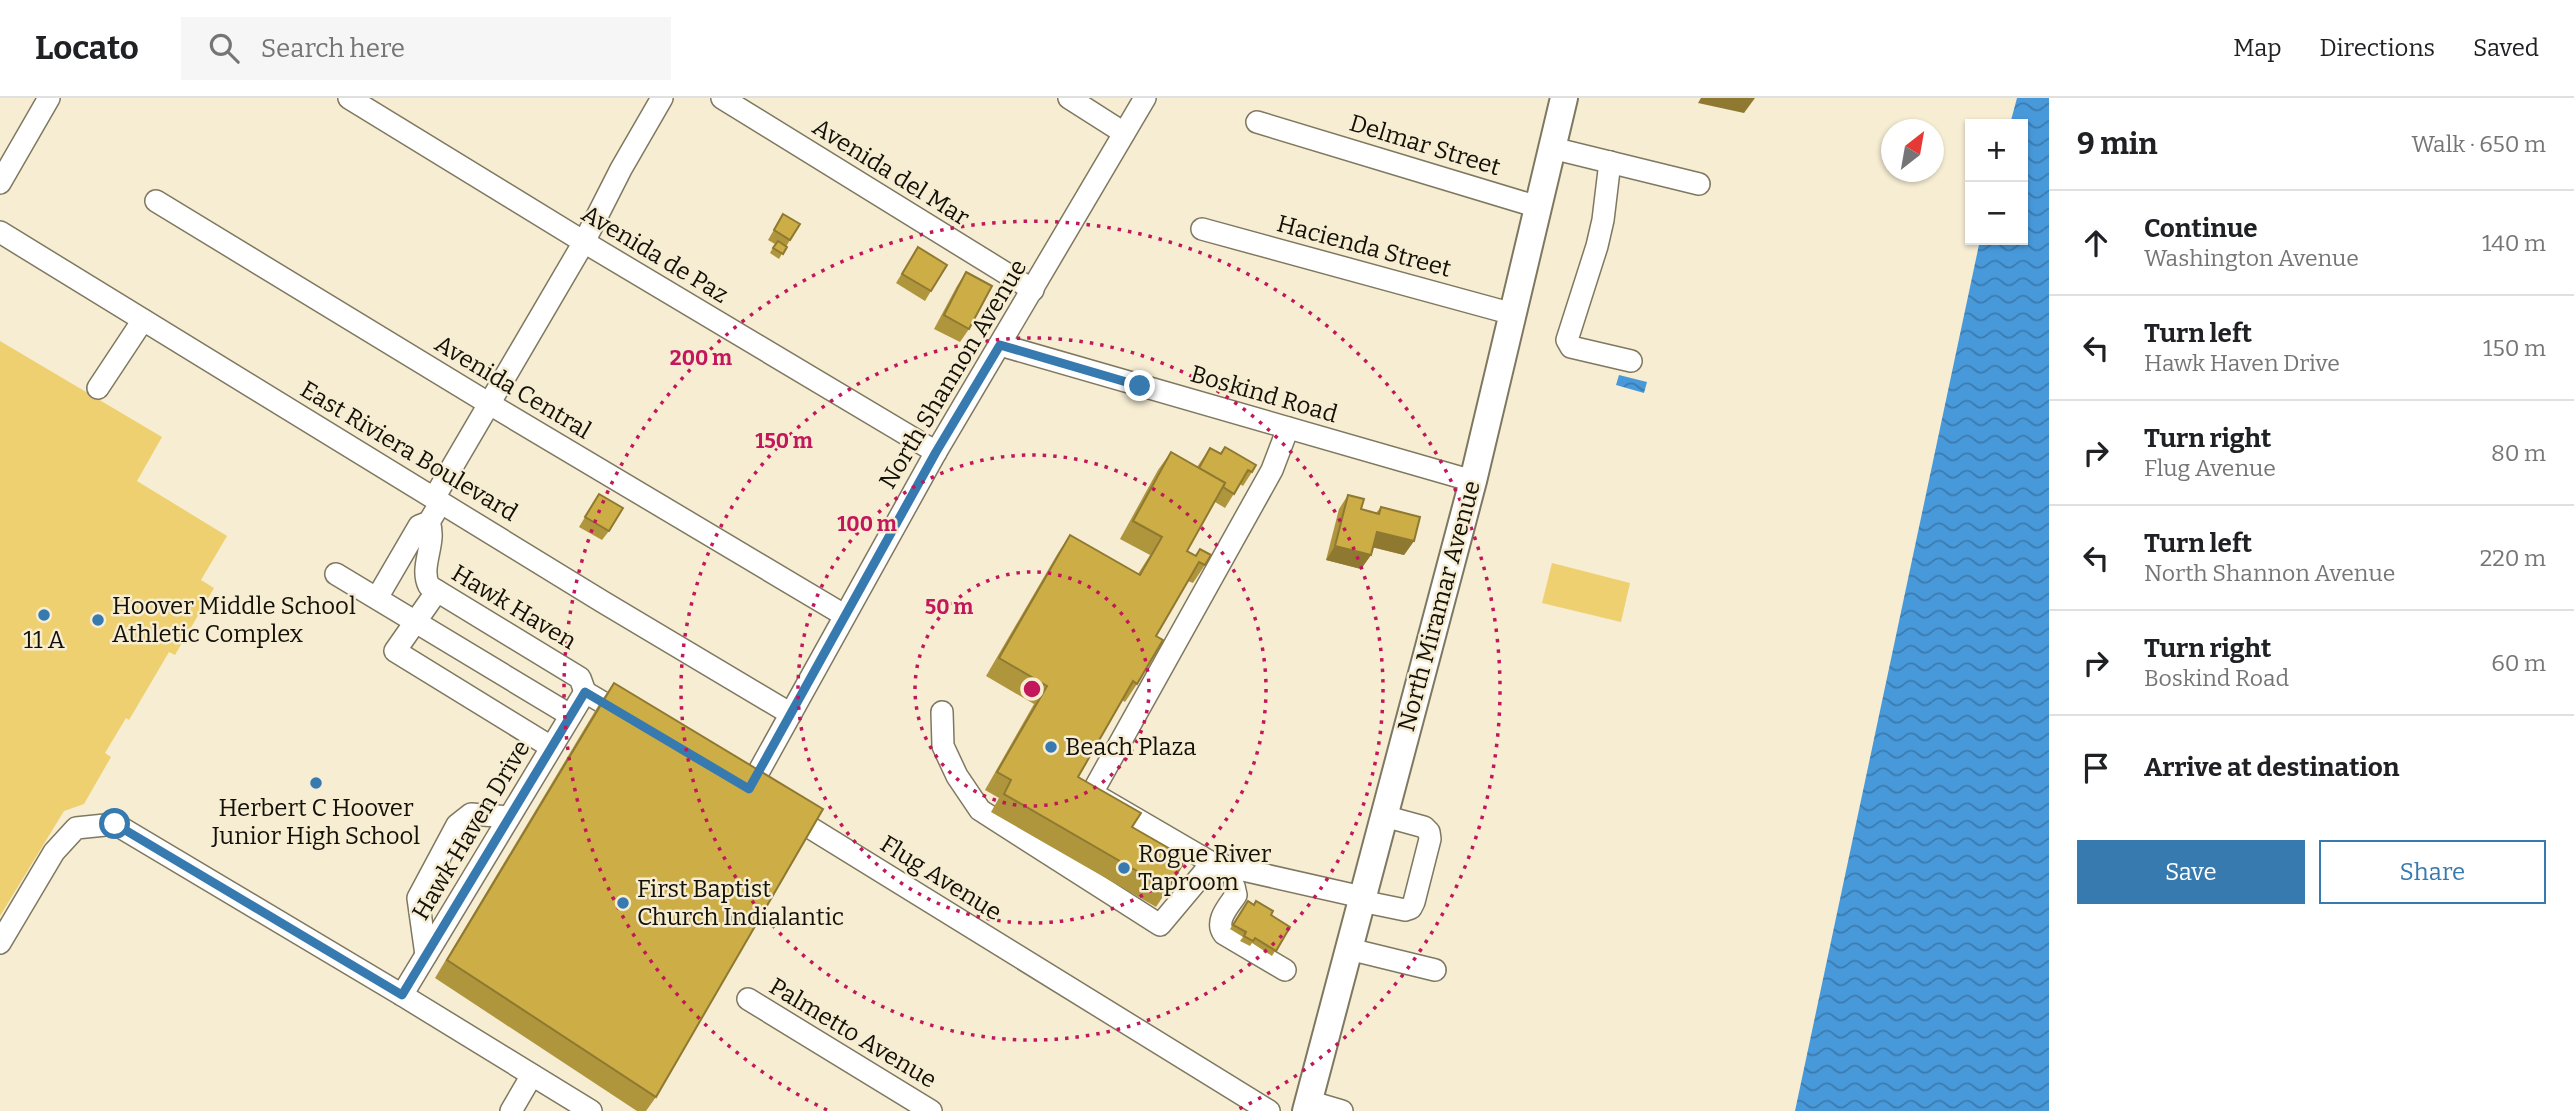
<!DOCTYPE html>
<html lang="en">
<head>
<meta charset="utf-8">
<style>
	body { margin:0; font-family:Bitter,serif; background:#f6f6f6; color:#202124 }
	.controls { position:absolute; right:21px; top:21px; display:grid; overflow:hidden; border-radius:0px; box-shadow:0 2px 5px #0004 }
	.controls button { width:63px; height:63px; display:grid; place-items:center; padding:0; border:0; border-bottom:2px solid #e0e0e0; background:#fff; color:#202124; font:35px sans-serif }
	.compass { position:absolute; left:1881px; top:21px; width:63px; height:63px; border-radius:50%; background:#fff; box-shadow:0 2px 5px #0004; rotate:31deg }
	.stop { position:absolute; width:21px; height:21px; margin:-16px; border:5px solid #367ab0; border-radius:50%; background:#fff }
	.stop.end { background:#367ab0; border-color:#fff; box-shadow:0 2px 7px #0008 }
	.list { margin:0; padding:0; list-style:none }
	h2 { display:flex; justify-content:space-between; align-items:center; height:91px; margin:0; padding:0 28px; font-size:30px }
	h2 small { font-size:23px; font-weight:400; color:#757577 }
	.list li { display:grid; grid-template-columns:46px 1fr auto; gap:21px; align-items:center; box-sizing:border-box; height:105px; padding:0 28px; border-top:2px solid #e0e0e0 }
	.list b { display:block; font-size:26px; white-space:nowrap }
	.list p { margin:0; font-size:23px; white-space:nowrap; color:#757577 }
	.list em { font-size:23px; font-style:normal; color:#757577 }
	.actions { display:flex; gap:14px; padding:21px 28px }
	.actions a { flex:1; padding:16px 0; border:2px solid #367ab0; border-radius:0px; text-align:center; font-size:24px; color:#367ab0 }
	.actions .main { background:#367ab0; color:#fff }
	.icon { flex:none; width:38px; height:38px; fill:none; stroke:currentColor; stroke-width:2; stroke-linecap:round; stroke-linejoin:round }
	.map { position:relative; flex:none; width:2049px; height:1013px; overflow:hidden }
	header { display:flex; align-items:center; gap:42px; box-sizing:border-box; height:98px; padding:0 35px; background:#fff; border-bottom:2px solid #e0e0e0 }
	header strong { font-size:33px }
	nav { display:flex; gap:38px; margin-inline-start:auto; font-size:24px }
	.search { width:490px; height:63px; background:#f6f6f6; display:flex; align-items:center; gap:18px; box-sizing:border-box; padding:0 24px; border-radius:0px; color:#757577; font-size:26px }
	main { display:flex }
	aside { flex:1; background:#fff }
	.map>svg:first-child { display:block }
	.green { fill:#eed071 }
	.water { fill:url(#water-waves) }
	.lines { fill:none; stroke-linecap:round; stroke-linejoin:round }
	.minor-casing { stroke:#7f7860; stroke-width:24 }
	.major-casing { stroke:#7f7860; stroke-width:30 }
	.minor { stroke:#fff; stroke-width:21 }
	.major { stroke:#fff; stroke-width:26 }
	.wall { fill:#af953c }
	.shaded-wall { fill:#8f7931 }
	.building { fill:#ccad46; stroke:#8f7931; stroke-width:2 }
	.route { stroke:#367ab0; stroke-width:9 }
	.ring { fill:none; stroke:#c2185b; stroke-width:3.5; stroke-dasharray:3.5 7 }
	.poi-dot { fill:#367ab0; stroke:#f6edd3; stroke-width:2.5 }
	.labels { text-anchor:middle; stroke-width:5; stroke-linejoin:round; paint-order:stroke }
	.street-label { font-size:24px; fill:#131007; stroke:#f6edd3 }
	.poi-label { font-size:24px; fill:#131007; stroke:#f6edd3; text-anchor:start }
	.centre { fill:#c2185b; stroke:#f6edd3; stroke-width:3.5 }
	.ring-label { font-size:21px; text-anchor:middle; font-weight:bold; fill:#c2185b; stroke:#f6edd3; stroke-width:5; stroke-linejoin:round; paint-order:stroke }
</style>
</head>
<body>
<header>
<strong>Locato</strong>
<div class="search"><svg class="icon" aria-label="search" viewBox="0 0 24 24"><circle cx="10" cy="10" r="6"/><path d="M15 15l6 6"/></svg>Search here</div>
<nav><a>Map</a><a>Directions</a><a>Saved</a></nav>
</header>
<main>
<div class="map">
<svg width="2049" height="1013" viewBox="0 0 2049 1013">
	<defs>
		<pattern id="water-waves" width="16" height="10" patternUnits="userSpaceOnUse" patternTransform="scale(1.75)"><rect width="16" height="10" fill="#4899da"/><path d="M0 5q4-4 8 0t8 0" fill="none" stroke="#3b7baf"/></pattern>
	</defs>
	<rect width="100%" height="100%" fill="#f6edd3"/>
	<!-- green -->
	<g class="green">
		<path d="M0,243L162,339L137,383L227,438L201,482L214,490L175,557L169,554L129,622L126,620L105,655L111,659L84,706L64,713L0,818Z"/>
		<path d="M1552,465L1630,485L1621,524L1542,505Z"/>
	</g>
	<!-- water -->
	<g class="water">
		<path d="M2017,0H2049V1013H1795L1980,142H2023V26H2010Z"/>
		<path d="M1619,277L1647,284L1644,295L1616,287Z"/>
	</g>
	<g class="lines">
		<defs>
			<g id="minor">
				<path d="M349,0L584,144L936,354"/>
				<path d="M722,0L1033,192"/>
				<path d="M1069,0L1124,35"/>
				<path d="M1257,24L1538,109"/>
				<path d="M1552,50L1699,86"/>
				<path d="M1610,64L1603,122L1597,148L1567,242L1571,249L1631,263"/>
				<path d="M0,85L49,0"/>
				<path d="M156,103L488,305L844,517"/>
				<path d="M1202,131L1513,216"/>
				<path d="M0,134L603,504L791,616"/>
				<path d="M1000,247L1473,383"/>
				<path d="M98,290L143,222"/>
				<path d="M1288,330L1272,372L1092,695L1212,765L1362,799"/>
				<path d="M434,400L584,144L621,71L662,0"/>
				<path d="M429,424C437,445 419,468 429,488L580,580L585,594"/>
				<path d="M336,476L570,617"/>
				<path d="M437,493L395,553L551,649"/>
				<path d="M377,500L419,428L429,424L435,414"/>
				<path d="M585,594L626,618"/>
				<path d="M942,614L943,648L957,678L980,712L1160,827L1212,765"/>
				<path d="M749,691L936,354L1145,0"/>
				<path d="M788,716L1269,1013"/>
				<path d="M1234,788L1236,797C1229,808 1214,823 1224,836L1285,872"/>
				<path d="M1361,803L1405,812L1411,810L1414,804L1430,741L1429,734L1424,729L1384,718"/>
				<path d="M0,845L54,754L76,730L115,726L402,897L591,1013"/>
				<path d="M1349,851L1435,872"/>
				<path d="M426,857L418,800L457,727L471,716L509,719"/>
				<path d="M402,897L585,594"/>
				<path d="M748,901L931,1013"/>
				<path d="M1308,1003L1342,1013"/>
				<path d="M511,1013L532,977"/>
			</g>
			<path id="major" d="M1306,1013L1473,383L1564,0"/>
		</defs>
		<!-- minor casing -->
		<use href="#minor" class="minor-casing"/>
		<!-- major casing -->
		<use href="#major" class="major-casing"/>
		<!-- minor -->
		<use href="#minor" class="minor"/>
		<!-- major -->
		<use href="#major" class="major"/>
	</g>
	<!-- wall -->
	<g class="wall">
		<path d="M783,116L790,142L779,161L770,155L775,146L768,142Z"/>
		<path d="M918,149L931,193L925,203L896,185Z"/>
		<path d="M966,174L969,231L960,244L934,231L957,188Z"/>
		<path d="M1225,349L1252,374L1243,388L1240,386L1225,410L1215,404L1187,453L1195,457L1200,451L1205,467L1193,485L1188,483L1156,538L1137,586L1125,604L1122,602L1078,679L1132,729L1168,791L1156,809L991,714L999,700L985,692L1034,606L986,578L1058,455L1070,437L1138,476L1150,457L1120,441L1158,372L1171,354L1197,369L1210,350L1220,355Z"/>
		<path d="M599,396L609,433L602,442L579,429Z"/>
		<path d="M1348,397L1361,411L1376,415L1381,409L1414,443L1404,457L1373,449L1371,457L1361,471L1326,462L1339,411Z"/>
		<path d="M614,585L656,999L646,1013H637L435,880L601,603Z"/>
		<path d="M1248,803L1290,829L1272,858L1252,845L1250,848L1240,843L1243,839L1230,831Z"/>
	</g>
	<!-- shaded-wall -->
	<g class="shaded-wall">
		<path d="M1701,0H1755L1744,15L1698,5Z"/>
		<path d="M1377,434L1414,443L1404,457L1367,448Z"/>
		<path d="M1335,448L1371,457L1361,471L1326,462Z"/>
	</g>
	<!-- building -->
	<g class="building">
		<path d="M783,116L800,126L790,142L774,132Z"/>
		<path d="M778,143L787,149L783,156L773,150Z"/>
		<path d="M918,149L947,167L931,193L902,176Z"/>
		<path d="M966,174L992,188L969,231L944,217Z"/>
		<path d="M1225,349L1256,367L1252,374L1248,372L1234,396L1223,389L1225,385L1199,370L1210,350L1221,356Z"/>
		<path d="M1171,354L1225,385L1187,453L1196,458L1200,451L1211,457L1205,467L1199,464L1156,538L1163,542L1137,586L1133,583L1078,679L1141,715L1132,729L1186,760L1168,791L1004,696L1011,682L997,674L1047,588L999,560L1070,437L1140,477L1162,439L1133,423Z"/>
		<path d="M599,396L623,410L609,433L585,419Z"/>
		<path d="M1348,397L1364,401L1361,411L1379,416L1381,409L1420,419L1414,443L1377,434L1371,457L1335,448Z"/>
		<path d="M614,585L823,711L656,999L447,862Z"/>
		<path d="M1248,803L1254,807L1256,803L1273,813L1271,817L1290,829L1276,853L1255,840L1253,843L1244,838L1246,834L1233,827Z"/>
	</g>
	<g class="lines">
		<!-- route -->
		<path class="route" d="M115,726L402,897L585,594L749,691L936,354L1000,247L1140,288"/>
	</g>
	<!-- distance rings -->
	<g class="ring">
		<circle cx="1032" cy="591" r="117"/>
		<circle cx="1032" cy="591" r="234"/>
		<circle cx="1032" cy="591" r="351"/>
		<path d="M827 1012A468 468 0 1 1 1237 1012"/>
	</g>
	<!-- markers -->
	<g class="poi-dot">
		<circle cx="44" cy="517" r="7"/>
		<circle cx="98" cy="522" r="7"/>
		<circle cx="1051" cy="649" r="7"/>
		<circle cx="316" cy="685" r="7"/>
		<circle cx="1124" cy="770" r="7"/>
		<circle cx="623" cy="805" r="7"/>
	</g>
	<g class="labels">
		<!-- street labels -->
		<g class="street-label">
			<text transform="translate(1425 47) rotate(17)" y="8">Delmar Street</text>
			<text transform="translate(891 74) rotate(32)" y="8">Avenida del Mar</text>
			<text transform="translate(1364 148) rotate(15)" y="8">Hacienda Street</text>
			<text transform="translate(655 156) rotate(31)" y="8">Avenida de Paz</text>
			<text transform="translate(953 276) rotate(-59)" y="8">North Shannon Avenue</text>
			<text transform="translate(513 289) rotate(31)" y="8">Avenida Central</text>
			<text transform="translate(1264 296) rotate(16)" y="8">Boskind Road</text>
			<text transform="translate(409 353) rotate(31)" y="8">East Riviera Boulevard</text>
			<text transform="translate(1439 508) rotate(-75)" y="8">North Miramar Avenue</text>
			<text transform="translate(514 509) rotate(31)" y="8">Hawk Haven</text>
			<text transform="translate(471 732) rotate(-59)" y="8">Hawk Haven Drive</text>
			<text transform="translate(941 780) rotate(32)" y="8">Flug Avenue</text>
			<text transform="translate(853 935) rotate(31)" y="8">Palmetto Avenue</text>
		</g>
		<!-- poi labels -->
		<g class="poi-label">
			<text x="112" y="516">Hoover Middle School<tspan x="112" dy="28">Athletic Complex</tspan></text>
			<text x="44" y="550" text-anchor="middle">11 A</text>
			<text x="1065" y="657">Beach Plaza</text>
			<text x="316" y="718" text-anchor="middle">Herbert C Hoover<tspan x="316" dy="28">Junior High School</tspan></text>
			<text x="1138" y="764">Rogue River<tspan x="1138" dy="28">Taproom</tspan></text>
			<text x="637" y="799">First Baptist<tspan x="637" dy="28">Church Indialantic</tspan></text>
		</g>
	</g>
	<circle cx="1032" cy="591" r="10" class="centre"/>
	<g class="ring-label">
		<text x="701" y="267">200 m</text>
		<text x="784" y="350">150 m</text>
		<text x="867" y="433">100 m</text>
		<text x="949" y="516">50 m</text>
	</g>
</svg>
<div class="controls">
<button>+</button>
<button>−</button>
</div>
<svg class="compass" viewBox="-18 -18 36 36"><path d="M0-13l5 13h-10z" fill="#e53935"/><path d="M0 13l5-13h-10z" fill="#757577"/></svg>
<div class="stop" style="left:115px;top:726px"></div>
<div class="stop end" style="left:1140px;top:288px"></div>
</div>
<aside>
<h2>9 min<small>Walk · 650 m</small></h2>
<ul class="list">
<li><svg class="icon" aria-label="ahead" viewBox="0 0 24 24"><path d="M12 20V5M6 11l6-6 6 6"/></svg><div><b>Continue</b><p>Washington Avenue</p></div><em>140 m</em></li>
<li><svg class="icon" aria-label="left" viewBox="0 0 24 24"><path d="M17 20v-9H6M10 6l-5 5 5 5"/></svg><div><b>Turn left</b><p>Hawk Haven Drive</p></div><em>150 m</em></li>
<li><svg class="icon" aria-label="right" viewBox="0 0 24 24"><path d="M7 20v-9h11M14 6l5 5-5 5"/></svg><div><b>Turn right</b><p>Flug Avenue</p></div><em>80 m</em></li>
<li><svg class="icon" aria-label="left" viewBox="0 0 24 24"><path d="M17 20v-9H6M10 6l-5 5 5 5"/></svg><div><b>Turn left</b><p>North Shannon Avenue</p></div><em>220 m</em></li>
<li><svg class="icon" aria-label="right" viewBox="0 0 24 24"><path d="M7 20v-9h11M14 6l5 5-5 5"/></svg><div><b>Turn right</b><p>Boskind Road</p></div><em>60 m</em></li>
<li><svg class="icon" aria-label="arrive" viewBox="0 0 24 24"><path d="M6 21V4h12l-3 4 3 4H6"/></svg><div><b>Arrive at destination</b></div></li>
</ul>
<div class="actions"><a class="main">Save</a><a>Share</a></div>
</aside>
</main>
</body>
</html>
